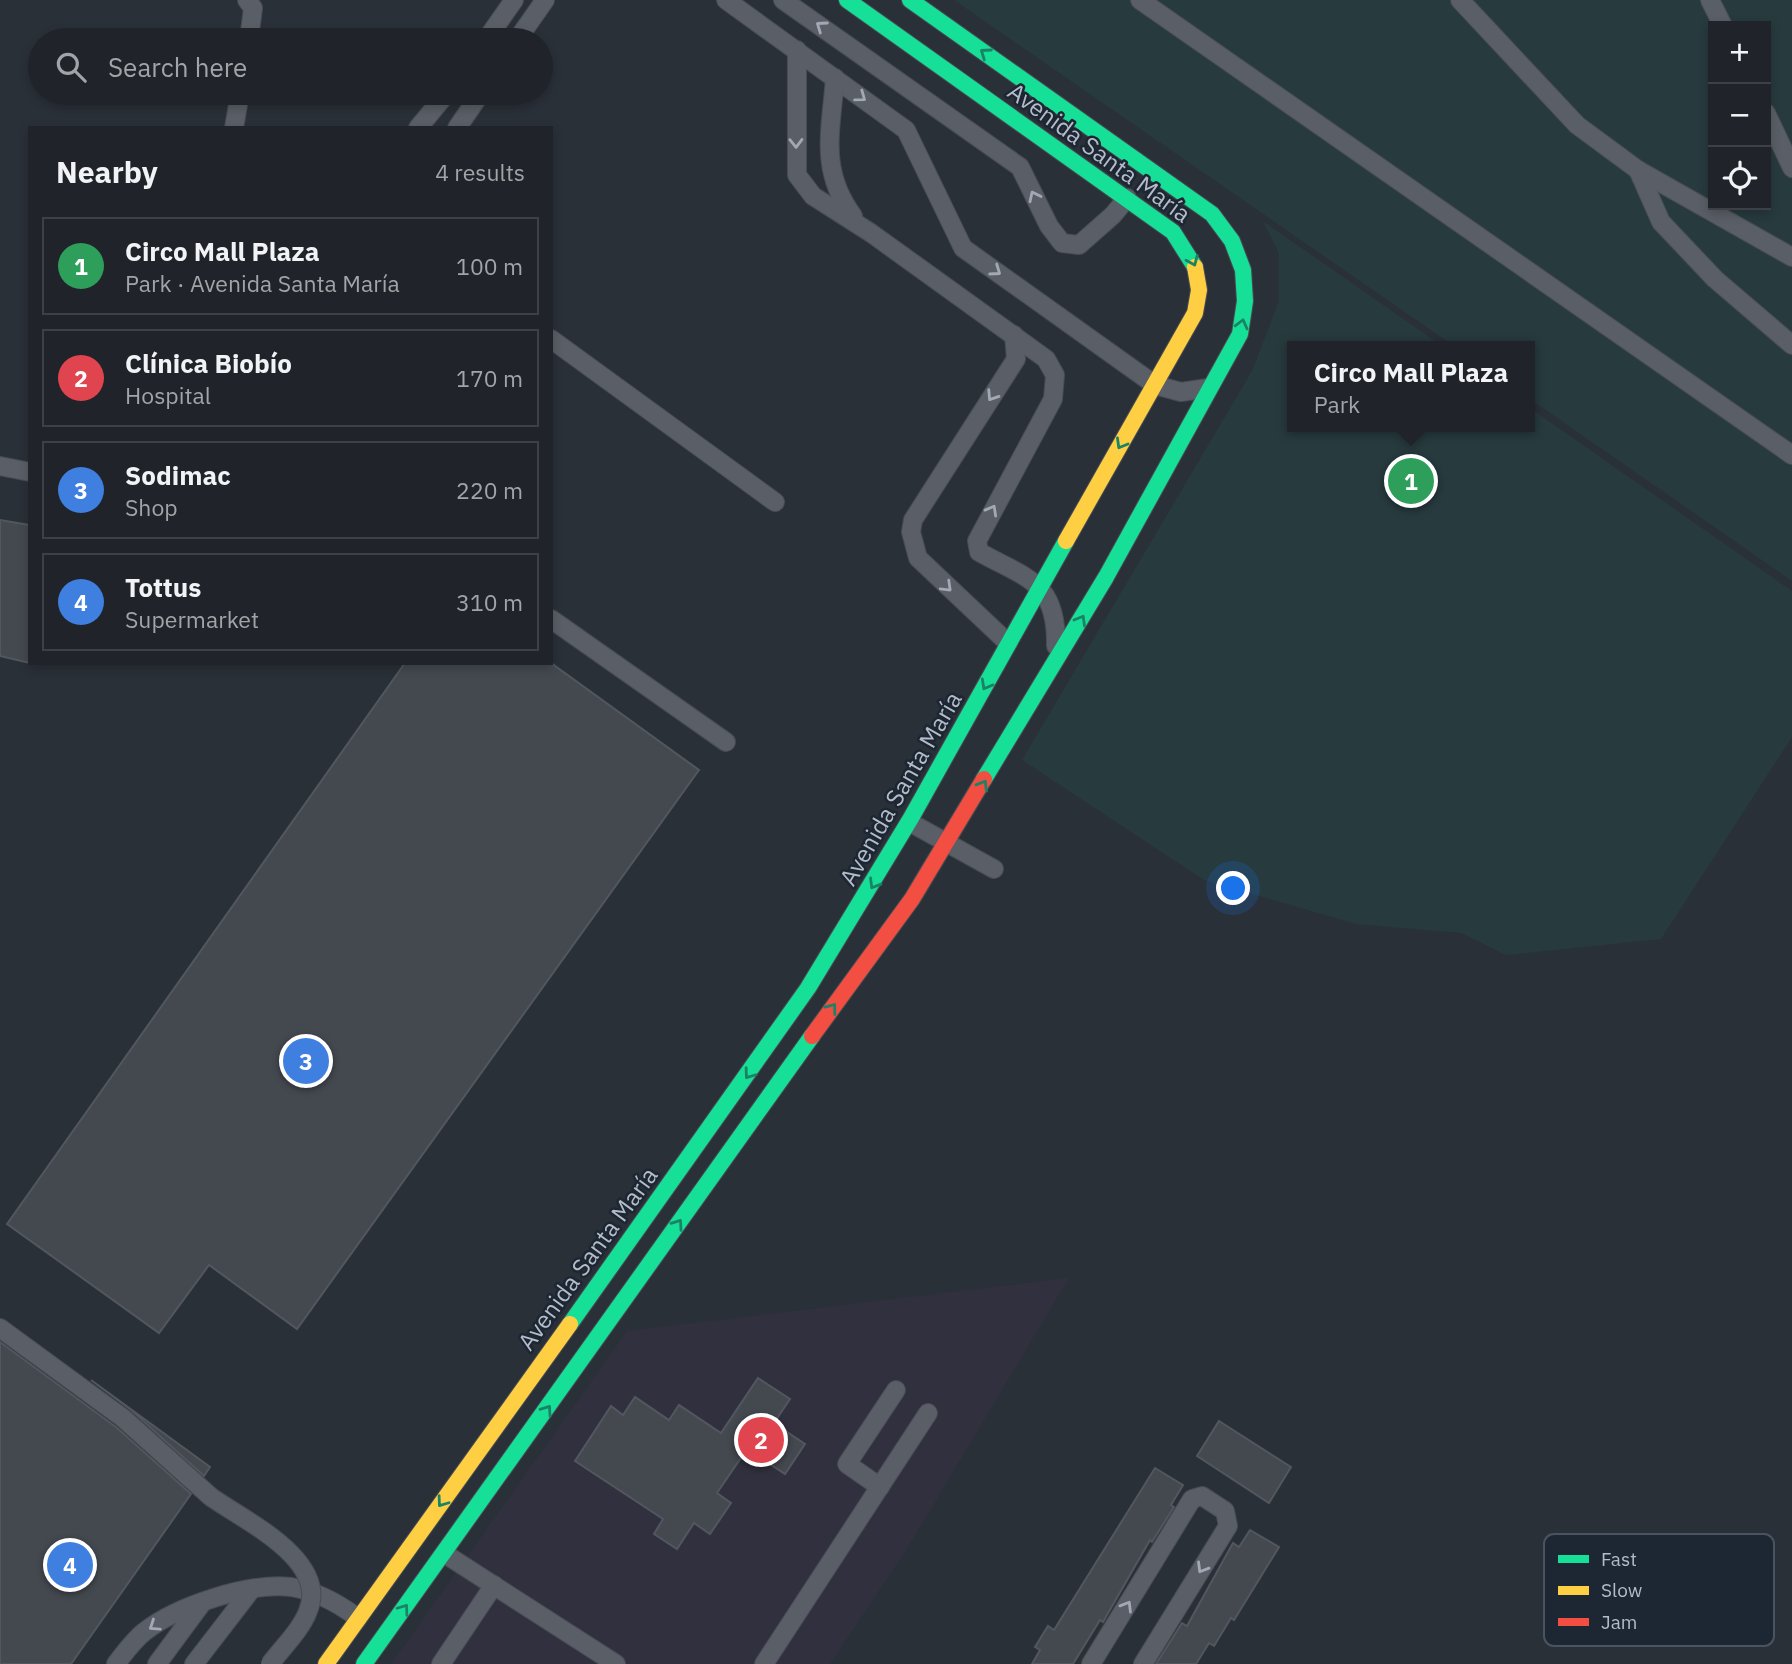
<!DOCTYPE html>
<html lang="en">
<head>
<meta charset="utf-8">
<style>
	body { margin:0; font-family:"IBM Plex Sans",sans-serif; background:#282c32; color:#f1f3f6 }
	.controls { position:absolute; right:21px; top:21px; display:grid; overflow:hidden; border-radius:0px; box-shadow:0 4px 10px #0003 }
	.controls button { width:63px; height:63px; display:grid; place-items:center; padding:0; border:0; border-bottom:2px solid #3d4147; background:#20242a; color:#f1f3f6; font:35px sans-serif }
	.you { position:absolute; left:1234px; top:889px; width:24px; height:24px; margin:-18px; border:5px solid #fff; border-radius:50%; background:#1a73e8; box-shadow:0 0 0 10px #1a73e833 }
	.badge { display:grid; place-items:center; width:46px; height:46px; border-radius:50%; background:#db2777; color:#fff; font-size:23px; font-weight:700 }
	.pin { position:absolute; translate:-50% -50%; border:4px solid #fff; box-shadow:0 2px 7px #0006 }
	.popup { position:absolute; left:1287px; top:341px; width:248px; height:91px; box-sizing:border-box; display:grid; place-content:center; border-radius:0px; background:#20242a; filter:drop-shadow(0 2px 5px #0005); font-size:23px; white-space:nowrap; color:#a2a4a8 }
	.popup b { font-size:26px; color:#f1f3f6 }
	.popup::after { content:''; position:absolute; left:50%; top:100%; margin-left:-14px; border:14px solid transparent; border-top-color:#20242a }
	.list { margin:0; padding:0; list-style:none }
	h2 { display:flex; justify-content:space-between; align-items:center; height:91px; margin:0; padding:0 28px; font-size:30px }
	h2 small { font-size:23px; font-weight:400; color:#a2a4a8 }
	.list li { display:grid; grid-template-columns:46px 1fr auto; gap:21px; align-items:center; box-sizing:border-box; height:98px; margin:0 14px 14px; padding:0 14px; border:2px solid #3d4147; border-radius:0px }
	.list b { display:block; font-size:26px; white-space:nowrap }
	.list p { margin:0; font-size:23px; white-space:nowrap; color:#a2a4a8 }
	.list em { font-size:23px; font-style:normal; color:#a2a4a8 }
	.icon { flex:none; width:38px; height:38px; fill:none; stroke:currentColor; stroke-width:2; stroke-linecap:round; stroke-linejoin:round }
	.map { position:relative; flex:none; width:1792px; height:1664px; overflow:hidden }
	.search { position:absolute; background:#20242a; box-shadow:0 4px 10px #0003; left:28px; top:28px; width:525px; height:77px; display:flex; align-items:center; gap:18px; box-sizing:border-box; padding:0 24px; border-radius:38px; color:#a2a4a8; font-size:26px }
	.panel { position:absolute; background:#20242a; box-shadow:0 4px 10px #0003; left:28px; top:126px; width:525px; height:539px; border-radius:0px }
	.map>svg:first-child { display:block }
	.medical { fill:#31303e }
	.green { fill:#273a3e; fill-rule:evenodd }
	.building { fill:#444950; stroke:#52575f; stroke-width:2 }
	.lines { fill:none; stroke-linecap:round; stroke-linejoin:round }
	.lane-casing { stroke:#484c53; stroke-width:20 }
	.fast-casing { stroke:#484c53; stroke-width:18 }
	.slow-casing { stroke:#484c53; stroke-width:18 }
	.jam-casing { stroke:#484c53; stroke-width:18 }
	.lane { stroke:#5a5e66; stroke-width:18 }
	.fast { stroke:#16e098; stroke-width:16 }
	.slow { stroke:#ffcf43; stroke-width:16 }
	.jam { stroke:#f24e42; stroke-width:16 }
	.lane-bridge-casing { stroke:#484c53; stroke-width:20; stroke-linecap:butt }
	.lane-bridge { stroke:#5a5e66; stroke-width:18 }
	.oneway { stroke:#a2a9b5 }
	.oneway2 { stroke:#1a8366 }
	.labels { text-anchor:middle; stroke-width:5; stroke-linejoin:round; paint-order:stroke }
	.street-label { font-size:24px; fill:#b4bcc9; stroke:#1d2633 }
	.key { fill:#1d2633; stroke:#4a5360; stroke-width:2 }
	.key-label { font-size:19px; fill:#b4bcc9 }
</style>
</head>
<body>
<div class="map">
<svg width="1792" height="1664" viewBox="0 0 1792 1664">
	<rect width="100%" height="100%" fill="#2a3038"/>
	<!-- medical -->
	<path class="medical" d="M1069,1278L907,1549L830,1664H391L627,1331Z"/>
	<!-- green -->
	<g class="green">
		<path d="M954,0H1792V581L1530,399V346H1454ZM1713,26H1766V205H1713Z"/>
		<path d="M1263,221L1442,346H1292V427H1530V408L1792,591V737L1661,939L1506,955L1461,933L1356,924L1204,880L1022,760L1252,371L1279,301V254Z"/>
	</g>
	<!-- building -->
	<g class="building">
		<path d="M0,520L30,525V663L0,656Z"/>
		<path d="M405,663H551L699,770L297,1329L209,1265L159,1333L7,1224Z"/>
		<path d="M0,1342L116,1427L191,1494L71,1664H0Z"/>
		<path d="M758,1378L790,1399L774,1423L805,1444L785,1474L747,1449L717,1493L731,1503L710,1534L694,1523L677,1549L654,1534L663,1519L575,1461L611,1406L623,1415L635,1397L669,1420L679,1405L721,1433Z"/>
		<path d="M91,1380L210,1467L204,1476L131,1410Z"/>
		<path d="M1219,1421L1291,1467L1269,1503L1197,1456Z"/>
		<path d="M1155,1468L1183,1485L1171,1505L1174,1507L1152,1542L1150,1540L1103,1622L1100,1620L1073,1664H1032L1040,1650L1035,1647L1048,1626L1054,1630Z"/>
		<path d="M1250,1530L1279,1547L1234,1620L1231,1618L1214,1646L1209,1643L1196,1664H1156L1182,1623L1187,1626L1233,1543L1239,1547Z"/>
	</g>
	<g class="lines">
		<defs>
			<g id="lane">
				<path d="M247,0L253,8L249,40"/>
				<path d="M726,0L906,130L963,248L1155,385L1181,392L1208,388"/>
				<path d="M783,0L1020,167L1049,226L1062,243L1079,245L1113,215L1127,198"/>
				<path d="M1140,0L1792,455"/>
				<path d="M1460,0L1577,125L1638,170L1792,257"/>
				<path d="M1710,0L1723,26"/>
				<path d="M486,40L514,0"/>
				<path d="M517,40L545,0"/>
				<path d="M797,50V175L813,196L871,233L1046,359L1055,375L1053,399L977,541L979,552C1028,579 1057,582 1056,646"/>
				<path d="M835,78C831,131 819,170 853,216"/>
				<path d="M1766,113L1792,168"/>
				<path d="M234,128L240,93"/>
				<path d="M418,128L447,93"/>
				<path d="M457,128L481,93"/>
				<path d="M1638,170L1661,222L1715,279L1792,345"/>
				<path d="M551,339L775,502"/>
				<path d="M0,466L30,472"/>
				<path d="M551,619L726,742"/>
				<path d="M1008,643L918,558L911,532L913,520L1016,359L1014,335"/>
				<path d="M911,823L994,869"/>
				<path d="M0,1328L123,1418L211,1497"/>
				<path d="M880,1487L847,1464L896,1390"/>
				<path d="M445,1554L616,1664"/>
				<path d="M116,1664C125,1652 133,1641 144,1632C177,1606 249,1582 291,1587C316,1591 338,1603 358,1618"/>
				<path d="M157,1664L202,1603"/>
				<path d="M194,1664L251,1590"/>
				<path d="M441,1664L494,1585"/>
				<path d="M764,1664L928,1413"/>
				<path d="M1091,1664L1192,1499L1202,1496L1225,1511L1228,1526L1143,1664"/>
			</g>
			<g id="fast">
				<path d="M847,0L1173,232L1195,267"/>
				<path d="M910,0L1212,214L1232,241L1243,270L1245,301L1240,334L1106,577L984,779"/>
				<path d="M570,1324L808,988L911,818L1066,541"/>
				<path d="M364,1664L812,1036"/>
			</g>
			<g id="slow">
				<path d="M1066,541L1195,313L1199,290L1195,267"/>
				<path d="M326,1664L570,1324"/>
			</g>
			<path id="jam" d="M812,1036L912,899L984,779"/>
		</defs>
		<!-- lane casing -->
		<use href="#lane" class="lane-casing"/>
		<!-- fast casing -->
		<use href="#fast" class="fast-casing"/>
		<!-- slow casing -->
		<use href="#slow" class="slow-casing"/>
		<!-- jam casing -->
		<use href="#jam" class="jam-casing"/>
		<!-- lane -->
		<use href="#lane" class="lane"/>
		<!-- fast -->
		<use href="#fast" class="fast"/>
		<!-- slow -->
		<use href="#slow" class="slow"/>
		<!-- jam -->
		<use href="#jam" class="jam"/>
		<defs>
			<path id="lane-bridge" d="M211,1497C245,1521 329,1560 308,1611C301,1630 282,1648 270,1664"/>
		</defs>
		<!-- lane-bridge casing -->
		<use href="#lane-bridge" class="lane-bridge-casing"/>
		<!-- lane-bridge -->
		<use href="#lane-bridge" class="lane-bridge"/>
	</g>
	<!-- one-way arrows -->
	<defs><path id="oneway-chevron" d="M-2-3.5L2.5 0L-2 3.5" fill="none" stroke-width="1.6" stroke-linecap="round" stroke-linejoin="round" transform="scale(1.75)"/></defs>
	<g class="oneway">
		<use href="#oneway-chevron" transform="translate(821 26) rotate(-145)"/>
		<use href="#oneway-chevron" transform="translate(861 97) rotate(36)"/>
		<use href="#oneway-chevron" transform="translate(796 143) rotate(89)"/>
		<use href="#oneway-chevron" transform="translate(1034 196) rotate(-116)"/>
		<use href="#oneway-chevron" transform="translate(996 271) rotate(35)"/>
		<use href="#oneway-chevron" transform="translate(992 396) rotate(123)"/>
		<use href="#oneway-chevron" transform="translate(992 510) rotate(-61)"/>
		<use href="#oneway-chevron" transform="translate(947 587) rotate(44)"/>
		<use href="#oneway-chevron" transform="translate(1202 1568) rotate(121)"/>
		<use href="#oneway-chevron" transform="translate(1127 1606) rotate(-59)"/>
		<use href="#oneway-chevron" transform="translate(154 1626) rotate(146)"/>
	</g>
	<g class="oneway2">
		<use href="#oneway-chevron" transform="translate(985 53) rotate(-145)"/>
		<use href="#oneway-chevron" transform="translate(1193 261) rotate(67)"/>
		<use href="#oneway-chevron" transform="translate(1242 324) rotate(-76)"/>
		<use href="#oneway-chevron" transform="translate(1121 444) rotate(120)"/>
		<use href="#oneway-chevron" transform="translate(1081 620) rotate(-60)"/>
		<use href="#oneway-chevron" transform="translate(986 685) rotate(119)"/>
		<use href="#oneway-chevron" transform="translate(983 785) rotate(-59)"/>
		<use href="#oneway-chevron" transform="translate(874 884) rotate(121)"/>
		<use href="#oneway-chevron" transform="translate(832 1008) rotate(-53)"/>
		<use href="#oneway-chevron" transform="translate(749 1074) rotate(126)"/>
		<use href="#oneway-chevron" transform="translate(678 1224) rotate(-55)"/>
		<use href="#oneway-chevron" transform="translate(547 1410) rotate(-55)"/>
		<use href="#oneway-chevron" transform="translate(442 1502) rotate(126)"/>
		<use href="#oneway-chevron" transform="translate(404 1609) rotate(-54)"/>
	</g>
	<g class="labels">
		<!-- street labels -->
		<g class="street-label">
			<text transform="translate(1099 153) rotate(36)" y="8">Avenida Santa María</text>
			<text transform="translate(901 789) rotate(-60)" y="8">Avenida Santa María</text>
			<text transform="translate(588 1259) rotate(-54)" y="8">Avenida Santa María</text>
		</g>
	</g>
	<!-- legend -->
	<rect x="1544" y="1534" width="230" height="112" rx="10" class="key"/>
	<rect x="1558" y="1555" width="31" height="8" fill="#16e098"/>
	<rect x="1558" y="1586" width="31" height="9" fill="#ffcf43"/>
	<rect x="1558" y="1618" width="31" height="8" fill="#f24e42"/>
	<g class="key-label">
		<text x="1601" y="1566">Fast</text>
		<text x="1601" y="1597">Slow</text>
		<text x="1601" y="1629">Jam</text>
	</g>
</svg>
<div class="controls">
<button>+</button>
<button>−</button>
<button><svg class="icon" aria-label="locate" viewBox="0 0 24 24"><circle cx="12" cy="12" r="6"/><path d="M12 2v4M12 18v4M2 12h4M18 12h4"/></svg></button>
</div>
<div class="you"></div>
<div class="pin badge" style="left:1411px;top:481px;background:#2e9e5b">1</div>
<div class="popup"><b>Circo Mall Plaza</b>Park</div>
<div class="pin badge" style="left:761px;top:1440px;background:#e0444e">2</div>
<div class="pin badge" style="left:306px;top:1061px;background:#3f7fe0">3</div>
<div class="pin badge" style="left:70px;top:1565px;background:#3f7fe0">4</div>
<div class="search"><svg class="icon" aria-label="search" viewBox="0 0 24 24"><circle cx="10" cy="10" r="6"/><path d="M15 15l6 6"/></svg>Search here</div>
<section class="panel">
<h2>Nearby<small>4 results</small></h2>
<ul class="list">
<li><span class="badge" style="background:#2e9e5b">1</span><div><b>Circo Mall Plaza</b><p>Park · Avenida Santa María</p></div><em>100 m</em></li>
<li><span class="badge" style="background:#e0444e">2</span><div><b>Clínica Biobío</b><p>Hospital</p></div><em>170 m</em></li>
<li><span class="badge" style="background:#3f7fe0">3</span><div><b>Sodimac</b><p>Shop</p></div><em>220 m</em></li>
<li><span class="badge" style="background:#3f7fe0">4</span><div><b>Tottus</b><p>Supermarket</p></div><em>310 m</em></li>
</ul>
</section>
</div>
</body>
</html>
